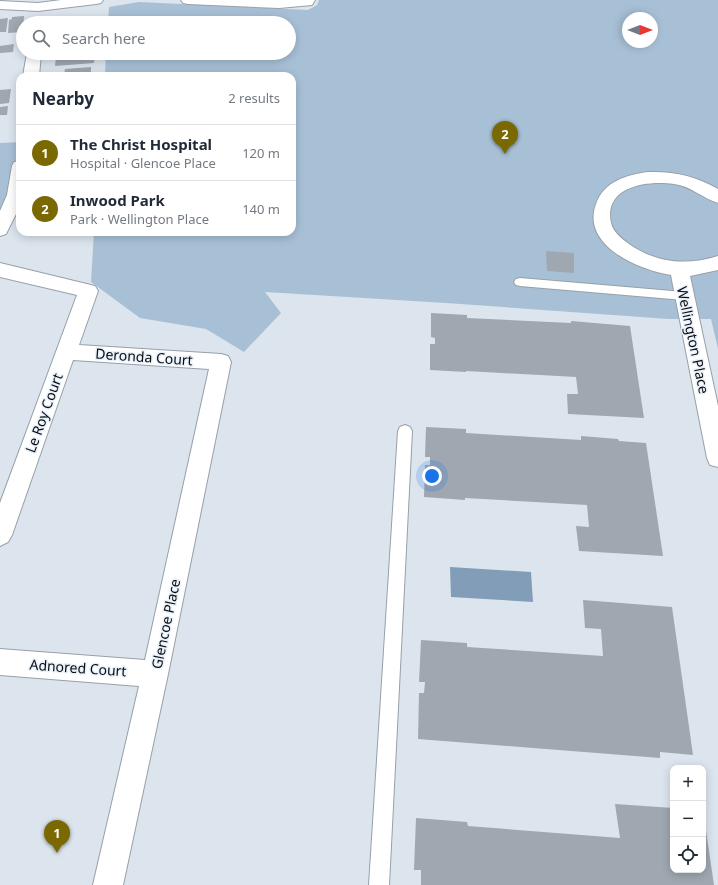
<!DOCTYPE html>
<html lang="en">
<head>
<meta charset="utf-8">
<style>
	body { margin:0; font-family:"Noto Sans",sans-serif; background:#f2f2f3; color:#1f2937 }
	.controls { position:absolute; right:12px; bottom:12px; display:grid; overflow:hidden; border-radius:8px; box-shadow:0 2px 10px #0003 }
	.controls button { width:36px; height:36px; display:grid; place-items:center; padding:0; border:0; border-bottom:1px solid #e0e1e3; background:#fff; color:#1f2937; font:20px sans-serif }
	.compass { position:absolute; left:622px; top:12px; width:36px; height:36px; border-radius:50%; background:#fff; box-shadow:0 2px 10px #0003; rotate:90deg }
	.you { position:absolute; left:432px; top:476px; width:14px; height:14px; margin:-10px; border:3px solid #fff; border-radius:50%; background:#1a73e8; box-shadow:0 0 0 6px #1a73e833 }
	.badge { display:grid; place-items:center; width:26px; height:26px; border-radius:50%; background:#7a6800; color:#fff; font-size:13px; font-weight:700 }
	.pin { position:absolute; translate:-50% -33px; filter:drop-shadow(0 1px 2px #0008) }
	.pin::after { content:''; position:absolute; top:21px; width:14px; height:12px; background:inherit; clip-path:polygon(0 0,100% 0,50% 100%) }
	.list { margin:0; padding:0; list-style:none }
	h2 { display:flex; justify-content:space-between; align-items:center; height:52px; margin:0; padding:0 16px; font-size:17px }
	h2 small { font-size:13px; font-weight:400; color:#747a83 }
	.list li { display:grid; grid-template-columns:26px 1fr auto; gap:12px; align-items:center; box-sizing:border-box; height:56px; padding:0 16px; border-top:1px solid #e0e1e3 }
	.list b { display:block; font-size:15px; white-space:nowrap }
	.list p { margin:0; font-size:13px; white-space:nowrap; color:#747a83 }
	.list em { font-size:13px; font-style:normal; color:#747a83 }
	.icon { flex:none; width:22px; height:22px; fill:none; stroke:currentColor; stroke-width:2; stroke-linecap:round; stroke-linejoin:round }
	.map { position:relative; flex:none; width:718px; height:885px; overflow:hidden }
	.search { position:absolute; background:#fff; box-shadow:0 2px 10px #0003; left:16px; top:16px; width:280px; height:44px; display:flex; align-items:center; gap:10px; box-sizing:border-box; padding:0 14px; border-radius:22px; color:#747a83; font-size:15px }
	.panel { position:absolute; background:#fff; box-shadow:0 2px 10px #0003; left:16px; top:72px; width:280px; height:164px; border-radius:12px }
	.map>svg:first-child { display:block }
	.green { fill:#a8c0d6; fill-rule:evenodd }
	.water { fill:#829db7 }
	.building { fill:#9fa7b0 }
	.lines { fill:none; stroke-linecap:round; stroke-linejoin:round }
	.lane-casing { stroke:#97a0a8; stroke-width:2 }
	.street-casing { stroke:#97a0a8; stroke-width:2 }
	.lane { fill:#fff; fill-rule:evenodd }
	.street { fill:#fff; fill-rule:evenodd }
	.labels { text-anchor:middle; stroke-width:3; stroke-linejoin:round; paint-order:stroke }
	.street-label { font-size:14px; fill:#0a0d0f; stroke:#e9f2fb }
</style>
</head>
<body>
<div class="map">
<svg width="718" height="885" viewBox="0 0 718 885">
	<rect width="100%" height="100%" fill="#dce5ee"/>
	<!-- green -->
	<g class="green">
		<path d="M319,0H718V349L711,319H669L446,303L265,292L281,313L244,352L206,329L140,318L91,282L94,232H292V76H105L106,53H289V23H108L109,7L139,2L308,10L317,5ZM628,18H652V42H628Z"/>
		<path d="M20,142V166L0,212V143Z"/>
	</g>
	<!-- water -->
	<path class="water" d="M450,567L531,572L533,602L451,597Z"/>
	<!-- building -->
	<g class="building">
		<path d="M24,16L23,32L8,33L9,20L12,19V17Z"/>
		<path d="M8,18L6,32H0V19Z"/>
		<path d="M14,44L13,52L0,53V46Z"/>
		<path d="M95,53L94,63L55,66L56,56Z"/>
		<path d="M91,67V76H64L65,69Z"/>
		<path d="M11,89L9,103L0,104V90Z"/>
		<path d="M8,106L7,115H0V107Z"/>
		<path d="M546,251L574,253V273L547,271Z"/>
		<path d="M431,313L467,315V318L571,323V321L630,326L644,418L568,414L567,394H578L576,377L466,371V372L430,370V344H435V338L431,337Z"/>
		<path d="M426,427L466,429V433L581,440V436L618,439L619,441L646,443L663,556L579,551L576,526L589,527L587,505L465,498V500L424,497L425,465H430V457H425Z"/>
		<path d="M583,600L672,607L693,755L660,752V758L418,739L419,693H424L425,682H419L421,640L467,643V647L603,656L601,629L585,628Z"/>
		<path d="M615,804L673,808V870H703L704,817L714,885H421V870H414L416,818L467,822L468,826L620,838Z"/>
	</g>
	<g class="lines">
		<defs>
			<g id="lane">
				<path d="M520,278L684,292L688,293L690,296L688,299L684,300L520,286L516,285L514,282L516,279Z"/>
				<path d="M405,425L410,427L412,431L389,885H369L398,431L400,427Z"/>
			</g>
			<g id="street">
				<path d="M61,0H103L101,3L96,4L38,11L0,9V1L38,3Z"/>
				<path d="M181,0H315L312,5L279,8L188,4L183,3Z"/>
				<path d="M27,53H41L39,76H23Z"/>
				<path d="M20,161V206L6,234L0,236V211L7,195L12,166L14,162Z"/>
				<path d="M648,172C673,171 696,176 718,189V203C702,198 691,186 674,184C648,180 603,186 611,223C613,232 622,239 629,244C656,263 686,266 718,256V270L690,276L718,406V467L710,465L707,458L671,275C638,270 581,245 596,204C604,181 627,175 648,172Z"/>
				<path d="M0,263L95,286L98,291L79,345L221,354L228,356L231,362L168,674L123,885H93L139,686L0,675V649L145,660L209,369L73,360L12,535L8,542L0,546V503L77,295L0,277Z"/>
			</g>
		</defs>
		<!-- lane casing -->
		<use href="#lane" class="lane-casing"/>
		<!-- street casing -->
		<use href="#street" class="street-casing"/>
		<!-- lane -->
		<use href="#lane" class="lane"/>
		<!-- street -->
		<use href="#street" class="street"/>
	</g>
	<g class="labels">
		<!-- street labels -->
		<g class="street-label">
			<text transform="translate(693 340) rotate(78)" y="5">Wellington Place</text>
			<text transform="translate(144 357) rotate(4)" y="5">Deronda Court</text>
			<text transform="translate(44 413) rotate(-70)" y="5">Le Roy Court</text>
			<text transform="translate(166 624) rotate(-78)" y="5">Glencoe Place</text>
			<text transform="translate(78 668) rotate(4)" y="5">Adnored Court</text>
		</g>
	</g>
</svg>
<div class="controls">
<button>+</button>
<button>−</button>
<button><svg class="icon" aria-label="locate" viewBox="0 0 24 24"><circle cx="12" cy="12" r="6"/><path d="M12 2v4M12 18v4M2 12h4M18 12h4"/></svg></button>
</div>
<svg class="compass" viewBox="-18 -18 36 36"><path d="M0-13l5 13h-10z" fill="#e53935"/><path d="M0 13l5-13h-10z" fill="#747a83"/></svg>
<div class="you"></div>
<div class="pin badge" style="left:57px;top:853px">1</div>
<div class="pin badge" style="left:505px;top:154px">2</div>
<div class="search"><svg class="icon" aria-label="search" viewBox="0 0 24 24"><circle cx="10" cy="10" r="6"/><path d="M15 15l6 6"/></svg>Search here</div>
<section class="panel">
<h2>Nearby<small>2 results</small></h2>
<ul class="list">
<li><span class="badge">1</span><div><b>The Christ Hospital</b><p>Hospital · Glencoe Place</p></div><em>120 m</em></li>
<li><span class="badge">2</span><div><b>Inwood Park</b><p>Park · Wellington Place</p></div><em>140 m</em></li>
</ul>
</section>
</div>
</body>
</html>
